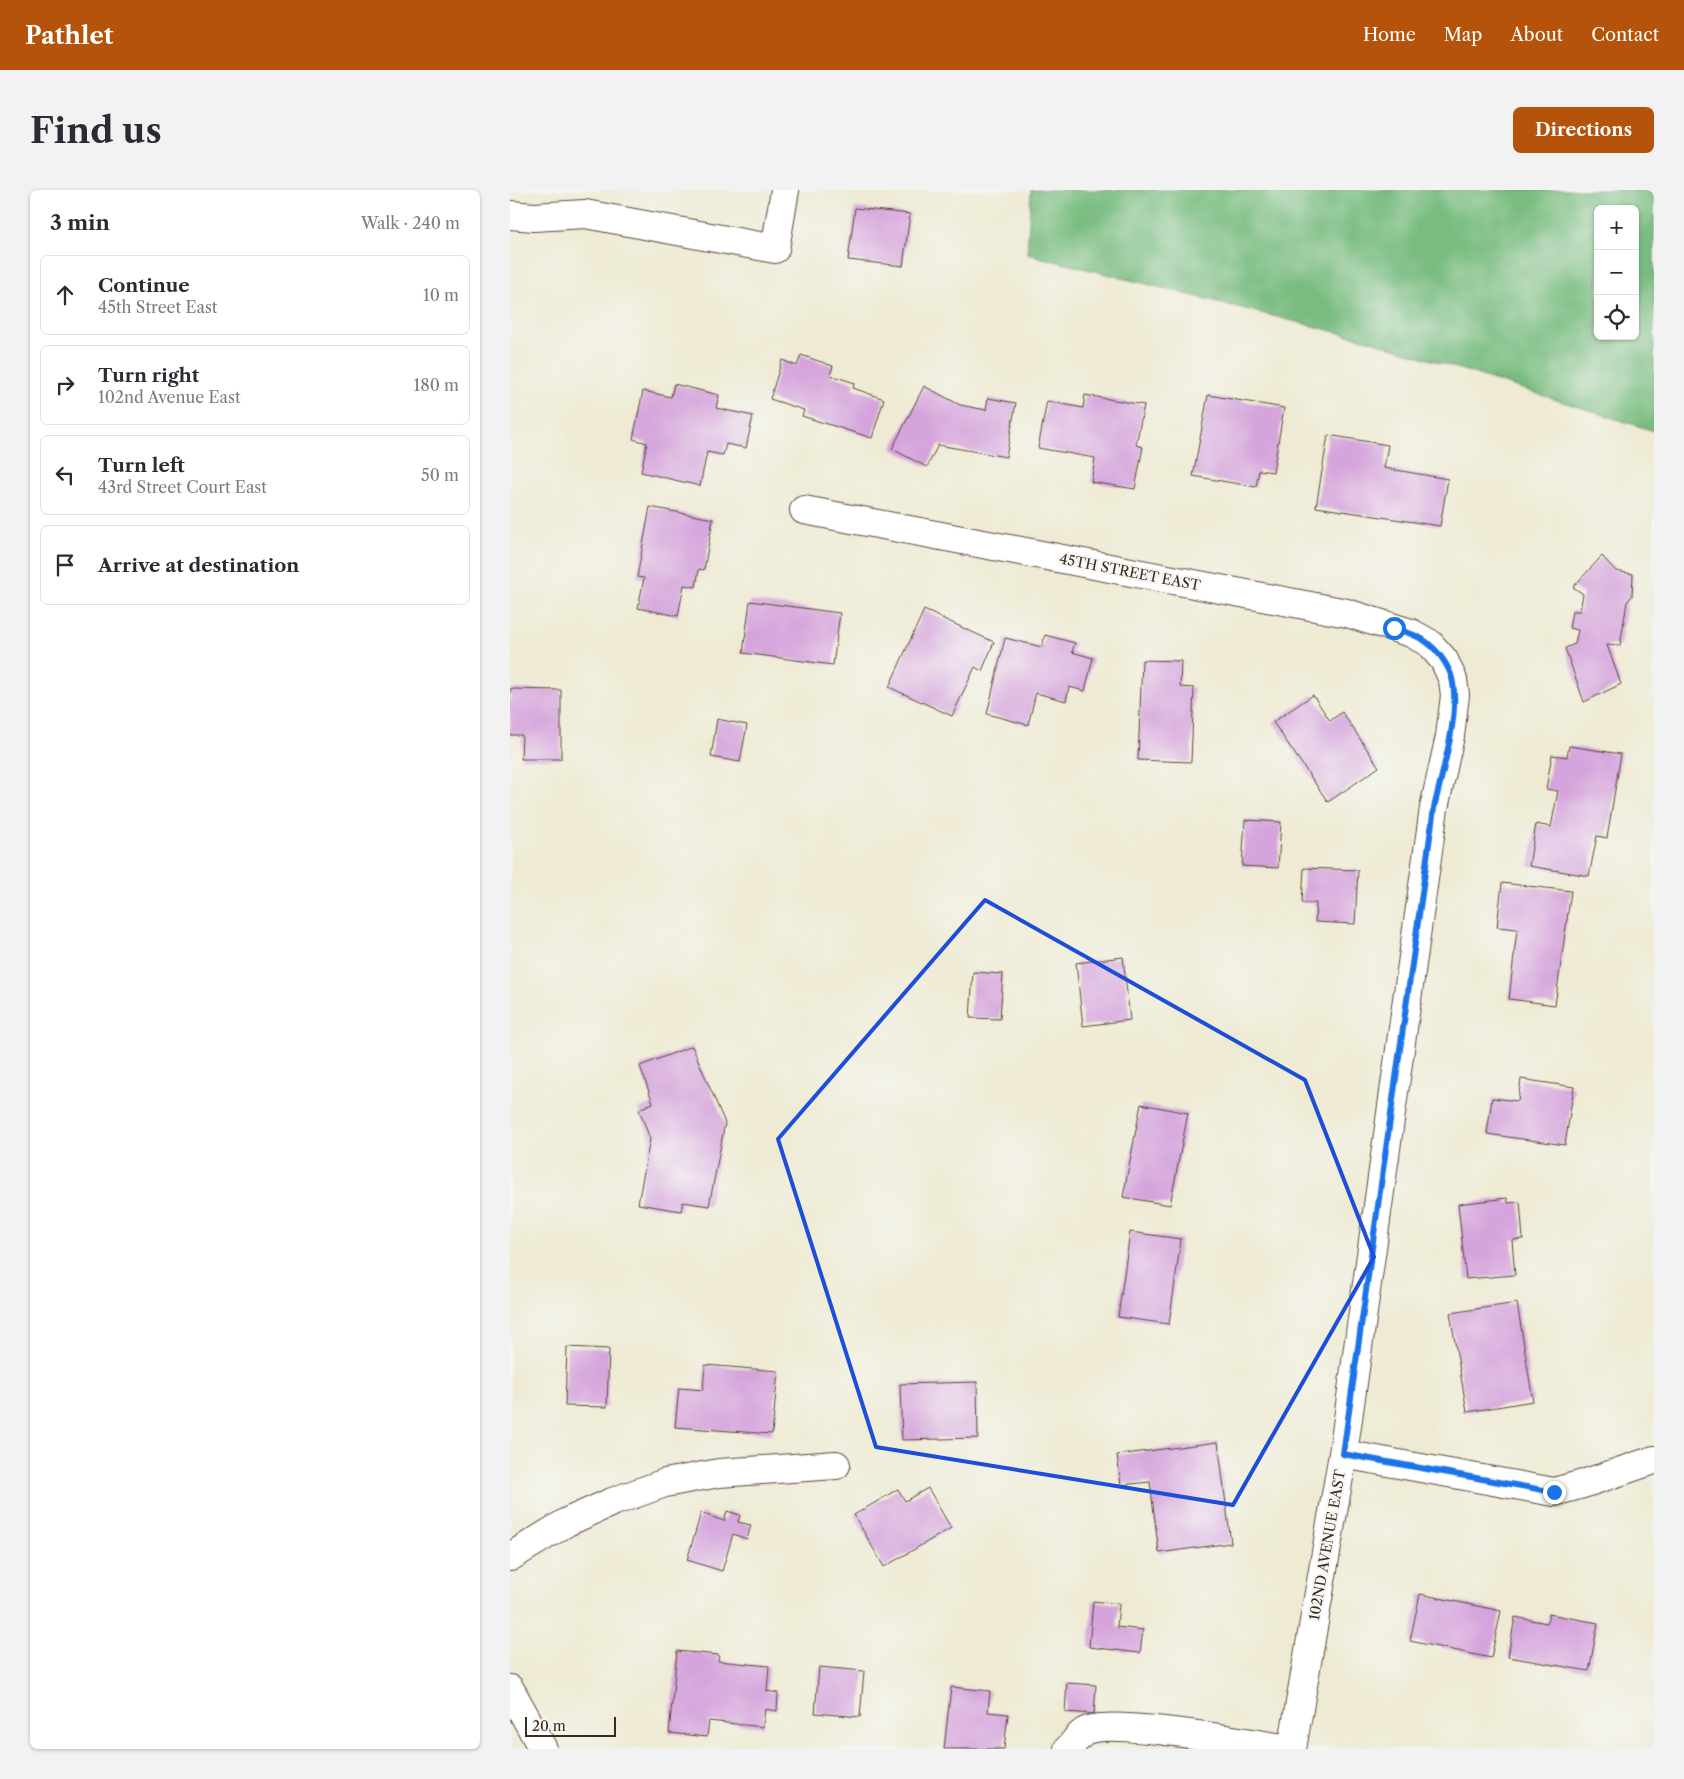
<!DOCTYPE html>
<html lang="en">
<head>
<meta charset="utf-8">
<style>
	body { margin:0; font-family:"Libre Caslon Text",serif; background:#f2f2f3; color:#2b2b33 }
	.controls { position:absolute; right:15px; top:15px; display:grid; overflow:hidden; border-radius:8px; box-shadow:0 1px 4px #0004 }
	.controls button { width:45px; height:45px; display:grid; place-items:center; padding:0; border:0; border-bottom:1px solid #e1e1e2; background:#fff; color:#2b2b33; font:25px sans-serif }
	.scale { position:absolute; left:15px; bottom:12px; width:91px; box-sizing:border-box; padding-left:5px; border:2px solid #3b2a1e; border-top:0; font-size:14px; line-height:18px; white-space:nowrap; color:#3b2a1e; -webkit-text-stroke:4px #f6f6f2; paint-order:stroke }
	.stop { position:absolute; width:15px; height:15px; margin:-11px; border:4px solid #1a73e8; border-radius:50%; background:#fff }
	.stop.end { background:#1a73e8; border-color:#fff; box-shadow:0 1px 5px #0008 }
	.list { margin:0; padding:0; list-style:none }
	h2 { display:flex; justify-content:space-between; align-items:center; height:65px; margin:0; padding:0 20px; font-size:21px }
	h2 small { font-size:16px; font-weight:400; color:#7c7c81 }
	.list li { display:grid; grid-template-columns:32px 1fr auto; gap:15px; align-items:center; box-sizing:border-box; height:80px; margin:0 10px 10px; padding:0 10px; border:1px solid #e1e1e2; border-radius:8px }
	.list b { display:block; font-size:19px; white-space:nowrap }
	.list p { margin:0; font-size:16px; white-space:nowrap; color:#7c7c81 }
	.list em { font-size:16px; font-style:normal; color:#7c7c81 }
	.icon { flex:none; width:28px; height:28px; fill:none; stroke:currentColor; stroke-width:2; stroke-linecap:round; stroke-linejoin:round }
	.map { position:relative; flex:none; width:1144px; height:1559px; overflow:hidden; border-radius:8px }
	header { display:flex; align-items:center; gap:30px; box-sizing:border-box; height:70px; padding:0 25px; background:#b45309; color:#fff }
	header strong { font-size:24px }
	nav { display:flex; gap:28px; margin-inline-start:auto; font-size:18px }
	.intro { display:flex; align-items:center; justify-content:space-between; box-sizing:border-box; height:120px; padding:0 30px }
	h1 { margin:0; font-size:35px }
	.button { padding:12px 22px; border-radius:8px; background:#b45309; color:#fff; font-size:18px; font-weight:700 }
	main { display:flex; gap:30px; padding:0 30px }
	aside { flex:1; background:#fff; border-radius:8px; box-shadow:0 1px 4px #0004 }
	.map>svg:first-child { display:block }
	.forest { fill:#78bc80; stroke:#5a734f; fill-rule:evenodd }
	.building { fill:#d5a4dc }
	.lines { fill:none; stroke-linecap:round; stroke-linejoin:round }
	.minor-casing { stroke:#564739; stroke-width:30 }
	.minor { stroke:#fff; stroke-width:28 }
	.route { stroke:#1a73e8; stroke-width:6 }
	.marked { fill:none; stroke:#1d4ed8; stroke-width:4; stroke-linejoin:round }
	.labels { text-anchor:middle; stroke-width:5; stroke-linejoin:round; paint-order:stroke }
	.street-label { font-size:14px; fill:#3b2a1e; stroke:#f6f6f2 }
</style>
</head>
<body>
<header>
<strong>Pathlet</strong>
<nav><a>Home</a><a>Map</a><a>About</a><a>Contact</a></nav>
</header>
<div class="intro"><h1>Find us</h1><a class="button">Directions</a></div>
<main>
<aside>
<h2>3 min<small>Walk · 240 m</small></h2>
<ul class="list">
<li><svg class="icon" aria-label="ahead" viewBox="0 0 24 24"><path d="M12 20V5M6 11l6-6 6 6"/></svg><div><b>Continue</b><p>45th Street East</p></div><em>10 m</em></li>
<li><svg class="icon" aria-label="right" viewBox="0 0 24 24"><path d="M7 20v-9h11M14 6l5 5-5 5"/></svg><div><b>Turn right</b><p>102nd Avenue East</p></div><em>180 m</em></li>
<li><svg class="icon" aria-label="left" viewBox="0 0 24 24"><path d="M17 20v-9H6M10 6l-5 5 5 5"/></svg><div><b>Turn left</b><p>43rd Street Court East</p></div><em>50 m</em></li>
<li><svg class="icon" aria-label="arrive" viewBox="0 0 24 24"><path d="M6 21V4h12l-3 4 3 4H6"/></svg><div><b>Arrive at destination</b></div></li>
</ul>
</aside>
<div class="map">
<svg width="1144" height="1559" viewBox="0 0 1144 1559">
	<rect width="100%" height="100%" fill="#f6f6f2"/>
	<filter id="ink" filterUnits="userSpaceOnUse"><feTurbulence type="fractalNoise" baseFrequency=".02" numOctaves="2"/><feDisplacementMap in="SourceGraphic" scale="10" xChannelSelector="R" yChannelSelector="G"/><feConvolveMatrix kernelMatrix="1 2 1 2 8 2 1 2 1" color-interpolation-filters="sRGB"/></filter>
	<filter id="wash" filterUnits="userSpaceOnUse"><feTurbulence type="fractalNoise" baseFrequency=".0096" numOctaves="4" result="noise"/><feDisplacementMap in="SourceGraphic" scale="20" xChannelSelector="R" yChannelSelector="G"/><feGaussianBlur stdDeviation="1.12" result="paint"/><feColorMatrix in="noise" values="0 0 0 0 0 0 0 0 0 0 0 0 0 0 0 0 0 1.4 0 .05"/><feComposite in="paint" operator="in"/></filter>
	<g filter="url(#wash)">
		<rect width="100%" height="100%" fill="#eeead3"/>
		<!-- forest -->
		<path class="forest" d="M521,0H1144V241L862,151L517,64ZM1088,19H1125V146H1088Z"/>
		<g id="blocks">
			<!-- building -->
			<g class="building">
				<path d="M345,18L400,24L393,76L338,70Z"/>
				<path d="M291,165L323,176L320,185L345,193L343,198L374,209L362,248L292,226L294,220L260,209L272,170L287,176Z"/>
				<path d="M164,194L209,205L206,218L243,226L236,258L216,254L213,265L197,262L190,296L131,282L137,253L123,249L133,201L161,207Z"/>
				<path d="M414,196L450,215L476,220L478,208L506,213L496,267L428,255L417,277L382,259Z"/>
				<path d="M575,205L634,215L626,255L633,257L625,299L581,292L585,268L528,258L537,211L573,218Z"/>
				<path d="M698,205L774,218L763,282L749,280L746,297L683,286Z"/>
				<path d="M818,245L878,255L874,278L938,289L930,336L806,317Z"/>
				<path d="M140,317L203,329L194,380L189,379L186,397L174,395L168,426L128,418L134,388L127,387Z"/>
				<path d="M1092,366L1106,381L1123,384L1122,406L1117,412L1110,456L1097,455L1111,494L1074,512L1055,458L1065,454L1068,440L1059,438L1062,421H1070L1073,404L1063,397Z"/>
				<path d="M240,411L330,423L323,475L233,463Z"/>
				<path d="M414,420L484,452L472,481L465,477L442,526L379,497Z"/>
				<path d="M535,445L565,453L562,462L583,468L575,501L559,497L556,511L526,503L518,535L477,524L495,448L532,457Z"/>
				<path d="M632,470L671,471L670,497L684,498L681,572L628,570Z"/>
				<path d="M0,499L51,500V569H11L12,545H0Z"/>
				<path d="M803,505L820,531L832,522L869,577L818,612L763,532Z"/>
				<path d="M207,529L237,535L230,572L201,567Z"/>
				<path d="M1059,556L1111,564L1097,648L1087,646L1079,686L1019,676L1026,634L1041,637L1048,601L1036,599L1042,565L1057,567Z"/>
				<path d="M735,630L771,632L768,678L732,676Z"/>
				<path d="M794,678L848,680L845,734L805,732L806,713H792Z"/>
				<path d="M992,693L1061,701L1045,815L999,809L1007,739L987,737Z"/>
				<path d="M613,767L620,830L573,836L566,773Z"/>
				<path d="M463,782L493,784L490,829L460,828Z"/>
				<path d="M182,856L215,933L199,1016L173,1012L171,1021L128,1014L140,949L129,919L143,913L130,876Z"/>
				<path d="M1011,889L1064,897L1055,955L977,944L982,908L1008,911Z"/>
				<path d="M631,914L678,923L660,1015L613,1007Z"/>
				<path d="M997,1008L998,1013L1010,1012L1013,1049L1002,1050L1005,1085L956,1089L948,1014Z"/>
				<path d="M620,1042L671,1049L659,1134L608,1127Z"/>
				<path d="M1007,1113L1023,1211L957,1222L940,1123Z"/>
				<path d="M57,1157L99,1159L97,1217L55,1216Z"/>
				<path d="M195,1175L268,1181L262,1244L165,1237L169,1198L193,1200Z"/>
				<path d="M467,1192L468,1248L392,1250L390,1194Z"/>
				<path d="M708,1252L721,1353L649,1363L640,1292L611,1295L607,1265Z"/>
				<path d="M418,1298L441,1338L374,1377L344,1325L388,1299L395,1311Z"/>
				<path d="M217,1321L230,1325L228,1332L241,1335L237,1349L223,1344L212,1381L177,1370L191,1323L214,1331Z"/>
				<path d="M910,1404L991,1421L981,1468L900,1451Z"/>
				<path d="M583,1411L609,1414L607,1437L633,1440L630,1463L579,1457Z"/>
				<path d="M1039,1424L1088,1433L1079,1481L998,1467L1005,1427L1037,1433Z"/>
				<path d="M167,1461L209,1465L208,1471L259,1476L257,1501L268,1503L267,1521L255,1519L253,1537L199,1531L197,1547L159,1543Z"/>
				<path d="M309,1477L354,1481L350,1527L305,1523Z"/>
				<path d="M557,1493L586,1495L584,1524L555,1522Z"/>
				<path d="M441,1497L480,1501L478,1522L498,1524L494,1559H434Z"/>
			</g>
		</g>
	</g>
	<g filter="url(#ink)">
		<use href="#blocks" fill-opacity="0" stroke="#564739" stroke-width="1"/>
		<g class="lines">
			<defs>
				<g id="minor">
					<path d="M0,25L24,27L75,24L265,59L275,0"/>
					<path d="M294,320L837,423L901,443L919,453L934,470L943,490L945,505L940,546L924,618L833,1264L782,1559"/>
					<path d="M833,1264L1044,1302L1073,1294L1144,1270"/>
					<path d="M0,1367L57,1332L102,1312L155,1293L209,1283L326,1275"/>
					<path d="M0,1499L33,1559"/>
					<path d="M558,1559C563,1554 568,1546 574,1542C595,1527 746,1554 780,1559"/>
				</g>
			</defs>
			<!-- minor casing -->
			<use href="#minor" class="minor-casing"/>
			<!-- minor -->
			<use href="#minor" class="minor"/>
		</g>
	</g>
	<g class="lines" filter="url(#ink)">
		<!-- route -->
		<path class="route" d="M884,438C896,442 910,446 919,454C930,463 941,479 943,493C949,527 932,583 924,618L833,1264L1044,1302"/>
	</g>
	<!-- marked area -->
	<path class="marked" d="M475,710L795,890L864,1067L723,1315L366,1257L268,949Z"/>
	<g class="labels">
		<!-- street labels -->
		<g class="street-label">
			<text transform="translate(620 382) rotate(11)" y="5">45TH STREET EAST</text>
			<text transform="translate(817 1355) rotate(-80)" y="5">102ND AVENUE EAST</text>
		</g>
	</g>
</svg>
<div class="controls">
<button>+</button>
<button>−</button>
<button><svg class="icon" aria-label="locate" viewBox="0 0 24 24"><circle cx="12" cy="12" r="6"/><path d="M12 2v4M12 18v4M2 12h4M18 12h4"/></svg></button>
</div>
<div class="scale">20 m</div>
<div class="stop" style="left:884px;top:438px"></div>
<div class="stop end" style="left:1044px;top:1302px"></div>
</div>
</main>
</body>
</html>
